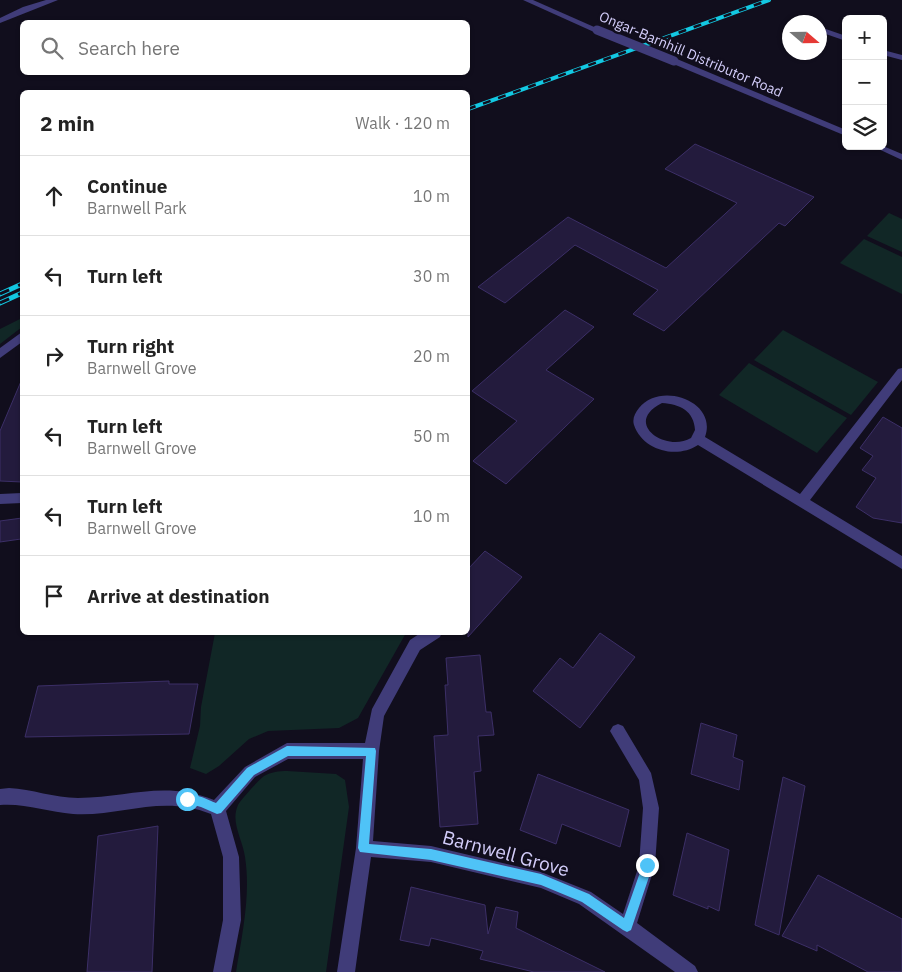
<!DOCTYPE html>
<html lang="en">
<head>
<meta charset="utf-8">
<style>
	body { margin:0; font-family:"IBM Plex Sans",sans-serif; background:#f6f6f6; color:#222 }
	.controls { position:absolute; right:15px; top:15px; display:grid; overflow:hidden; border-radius:8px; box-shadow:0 1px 4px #0004 }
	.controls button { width:45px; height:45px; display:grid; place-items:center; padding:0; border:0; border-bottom:1px solid #e0e0e0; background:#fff; color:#222; font:25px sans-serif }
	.compass { position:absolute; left:782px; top:15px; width:45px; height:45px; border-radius:50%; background:#fff; box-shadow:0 1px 4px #0004; rotate:110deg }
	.stop { position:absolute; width:15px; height:15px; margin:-11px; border:4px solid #4fc3f7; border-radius:50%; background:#fff }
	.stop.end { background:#4fc3f7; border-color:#fff; box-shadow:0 1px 5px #0008 }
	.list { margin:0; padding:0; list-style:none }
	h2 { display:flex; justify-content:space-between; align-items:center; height:65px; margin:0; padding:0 20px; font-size:21px }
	h2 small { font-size:16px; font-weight:400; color:#767676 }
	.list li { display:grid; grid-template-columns:32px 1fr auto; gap:15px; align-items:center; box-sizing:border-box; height:80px; padding:0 20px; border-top:1px solid #e0e0e0 }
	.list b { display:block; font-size:19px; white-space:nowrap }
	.list p { margin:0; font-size:16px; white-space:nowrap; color:#767676 }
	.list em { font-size:16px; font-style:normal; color:#767676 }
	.icon { flex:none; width:28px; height:28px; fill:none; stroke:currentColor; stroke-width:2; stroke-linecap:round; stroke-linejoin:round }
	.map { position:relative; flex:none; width:902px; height:972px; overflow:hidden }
	.search { position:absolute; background:#fff; box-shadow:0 1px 4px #0004; left:20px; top:20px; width:450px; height:55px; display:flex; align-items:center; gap:12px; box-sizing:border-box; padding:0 18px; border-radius:8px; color:#767676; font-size:19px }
	.panel { position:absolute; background:#fff; box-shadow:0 1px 4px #0004; left:20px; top:90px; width:450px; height:545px; border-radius:8px }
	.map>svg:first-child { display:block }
	.green { fill:#112726 }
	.building { fill:#231b3d; stroke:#3c2f67 }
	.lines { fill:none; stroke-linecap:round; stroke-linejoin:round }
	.service { fill:#403c79; fill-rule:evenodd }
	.minor { fill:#403c79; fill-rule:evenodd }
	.tertiary { fill:#403c79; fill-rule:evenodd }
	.rail-far1-casing { stroke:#13c8e2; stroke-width:4 }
	.rail-casing { stroke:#13c8e2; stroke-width:5 }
	.rail-far1 { stroke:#110e1d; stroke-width:2.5; stroke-dasharray:8; stroke-linecap:butt }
	.rail { stroke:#110e1d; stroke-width:3; stroke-dasharray:10; stroke-linecap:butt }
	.tertiary-bridge { stroke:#403c79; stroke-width:9 }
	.route { fill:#4fc3f7 }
	.labels { text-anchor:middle; stroke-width:5; stroke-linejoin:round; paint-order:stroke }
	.far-street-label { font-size:14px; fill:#d4cefb; stroke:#110e1d }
	.near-street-label { font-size:19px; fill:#d4cefb; stroke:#110e1d }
</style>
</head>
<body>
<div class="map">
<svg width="902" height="972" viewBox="0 0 902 972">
	<rect width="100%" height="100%" fill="#110e1d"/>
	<!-- green -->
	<g class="green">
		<path d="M889,213L902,219V252L867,236Z"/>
		<path d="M864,239L902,257V294L840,263Z"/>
		<path d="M22,318V327L0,344V329Z"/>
		<path d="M783,330L878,382L851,415L754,360Z"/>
		<path d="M749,363L847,418L817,453L719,395Z"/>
		<path d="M215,633V632L406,633L358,718L339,728L268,731L249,739L219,766L206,774L190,768L200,726L201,707Z"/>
		<path d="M287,771L336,774L345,780L349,807L326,972H236C242,935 251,895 245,857C243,840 230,822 238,805C241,799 259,780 264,776C271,772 279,771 287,771Z"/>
	</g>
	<!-- building -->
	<g class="building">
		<path d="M695,144L814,197L785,226L779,223L664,331L633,314L658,290L575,245L505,303L478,287L568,217L666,268L737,203L665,169Z"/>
		<path d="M565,310L594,327L546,370L594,399L506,484L473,461L517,421L472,391Z"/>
		<path d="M22,379V482L0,481V431Z"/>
		<path d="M883,417L902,428V523L873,518L856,507L876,478L862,470L873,456L860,448Z"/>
		<path d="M22,518L21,539L0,542V521Z"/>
		<path d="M485,551L522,577L468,637V569Z"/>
		<path d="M600,633L635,657L580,728L533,691L560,658L573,668Z"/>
		<path d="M480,655L486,712H491L494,735L478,736L481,771L474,772L478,824L440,827L434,736L448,735L445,685H448L446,658Z"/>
		<path d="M169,681V684H198L189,734L25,737L38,686Z"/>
		<path d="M701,723L737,735L733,757L743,761L739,790L691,774Z"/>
		<path d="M538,774L629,810L620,847L562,824L556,844L520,830Z"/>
		<path d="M783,777L805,786L779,935L755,925Z"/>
		<path d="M158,826L152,972H87L98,836Z"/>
		<path d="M687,833L729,850L719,911L708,906V909L673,895Z"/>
		<path d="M818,875L902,919V972H868L817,945V951L782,936Z"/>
		<path d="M411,887L485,905L488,934L496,907L518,912L516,928L605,972H534L480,959L483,951L456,944L431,938L429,946L400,940Z"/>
	</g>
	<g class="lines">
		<!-- service -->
		<path class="service" d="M902,368V380L810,500L902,556V569L698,445C677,459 643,451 634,425C632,419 635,413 639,408C660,381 718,401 705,437L800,494L898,369ZM662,403C680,404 694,411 695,430L691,438C666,453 622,423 662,403Z"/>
		<!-- minor -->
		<g class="minor">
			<path d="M46,0H58L0,23V18L23,7Z"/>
			<path d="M820,27L846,36V41L820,32Z"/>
			<path d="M883,50L902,55V60L883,55Z"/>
			<path d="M22,332V342L0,358V348Z"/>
			<path d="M22,493V503L0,504V494Z"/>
			<path d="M422,632H442L440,637L420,650L384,716L379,751L373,841L431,846L541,872L591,892L623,914L639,865L643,808L639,780L610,731L613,726L618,724L623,726L651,773L659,808L655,865L637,923L695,966L698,972H675L579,904L541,888L431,862L371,857L355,972H337L356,848L363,759H288L255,777L226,811L239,857L241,920L231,972H213L223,920V857L211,814C161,794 121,817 73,814C48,812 25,803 0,805V789L9,788C32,789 54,798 78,798C128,798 163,780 214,800L245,767L287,743H365L372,709L410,640Z"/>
		</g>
		<!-- tertiary -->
		<g class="tertiary">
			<path d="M523,0H533L601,30L594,32Z"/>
			<path d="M671,59H677L846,130V136L671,63Z"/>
			<path d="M872,146H883L902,154V160Z"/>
		</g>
		<defs>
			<path id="rail-far1" d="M468,109L769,0"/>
			<g id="rail">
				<path d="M0,294L22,284"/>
				<path d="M0,303L22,293"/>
			</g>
		</defs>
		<!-- rail-far1 casing -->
		<use href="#rail-far1" class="rail-far1-casing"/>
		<!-- rail casing -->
		<use href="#rail" class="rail-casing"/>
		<!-- rail-far1 -->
		<use href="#rail-far1" class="rail-far1"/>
		<!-- rail -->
		<use href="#rail" class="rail"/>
		<!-- tertiary-bridge -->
		<path class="tertiary-bridge" d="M597,30L674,61"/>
	</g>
	<!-- route -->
	<path class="route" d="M287,746L375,748L376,751L369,844L431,849L541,874L589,894L624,918L644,861L647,859L651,861L653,865L631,930L627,932L623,930L582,902L541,885L431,860L360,852L358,848L366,756H288L254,775L221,813L217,814L201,807L183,802L182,799L183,795C193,792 206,799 216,803L247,768Z"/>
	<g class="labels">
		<!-- far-street labels -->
		<g class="far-street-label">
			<text transform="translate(691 54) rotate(23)" y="5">Ongar-Barnhill Distributor Road</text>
		</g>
		<!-- near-street labels -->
		<g class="near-street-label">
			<text transform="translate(506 853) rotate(15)" y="7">Barnwell Grove</text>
		</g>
	</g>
</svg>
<div class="controls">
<button>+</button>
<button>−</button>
<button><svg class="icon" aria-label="layers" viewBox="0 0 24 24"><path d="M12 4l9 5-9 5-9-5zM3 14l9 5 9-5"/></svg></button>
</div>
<svg class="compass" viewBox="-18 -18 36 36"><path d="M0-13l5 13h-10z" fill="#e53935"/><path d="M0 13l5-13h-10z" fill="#767676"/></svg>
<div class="stop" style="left:187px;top:799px"></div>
<div class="stop end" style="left:647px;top:865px"></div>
<div class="search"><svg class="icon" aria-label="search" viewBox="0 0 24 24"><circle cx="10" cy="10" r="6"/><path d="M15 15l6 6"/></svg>Search here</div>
<section class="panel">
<h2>2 min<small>Walk · 120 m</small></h2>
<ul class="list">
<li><svg class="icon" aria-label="ahead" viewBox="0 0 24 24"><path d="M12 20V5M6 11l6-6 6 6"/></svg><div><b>Continue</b><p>Barnwell Park</p></div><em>10 m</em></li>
<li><svg class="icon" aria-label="left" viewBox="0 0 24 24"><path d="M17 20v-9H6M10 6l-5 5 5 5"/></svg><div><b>Turn left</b></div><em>30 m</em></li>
<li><svg class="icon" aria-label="right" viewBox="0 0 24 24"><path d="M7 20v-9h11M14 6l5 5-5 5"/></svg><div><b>Turn right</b><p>Barnwell Grove</p></div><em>20 m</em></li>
<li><svg class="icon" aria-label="left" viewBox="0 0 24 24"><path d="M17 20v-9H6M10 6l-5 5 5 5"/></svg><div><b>Turn left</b><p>Barnwell Grove</p></div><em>50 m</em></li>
<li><svg class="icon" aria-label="left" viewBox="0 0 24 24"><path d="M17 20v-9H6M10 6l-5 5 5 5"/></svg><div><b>Turn left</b><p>Barnwell Grove</p></div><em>10 m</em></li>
<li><svg class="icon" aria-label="arrive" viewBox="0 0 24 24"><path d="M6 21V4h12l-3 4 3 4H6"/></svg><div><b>Arrive at destination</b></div></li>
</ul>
</section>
</div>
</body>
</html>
